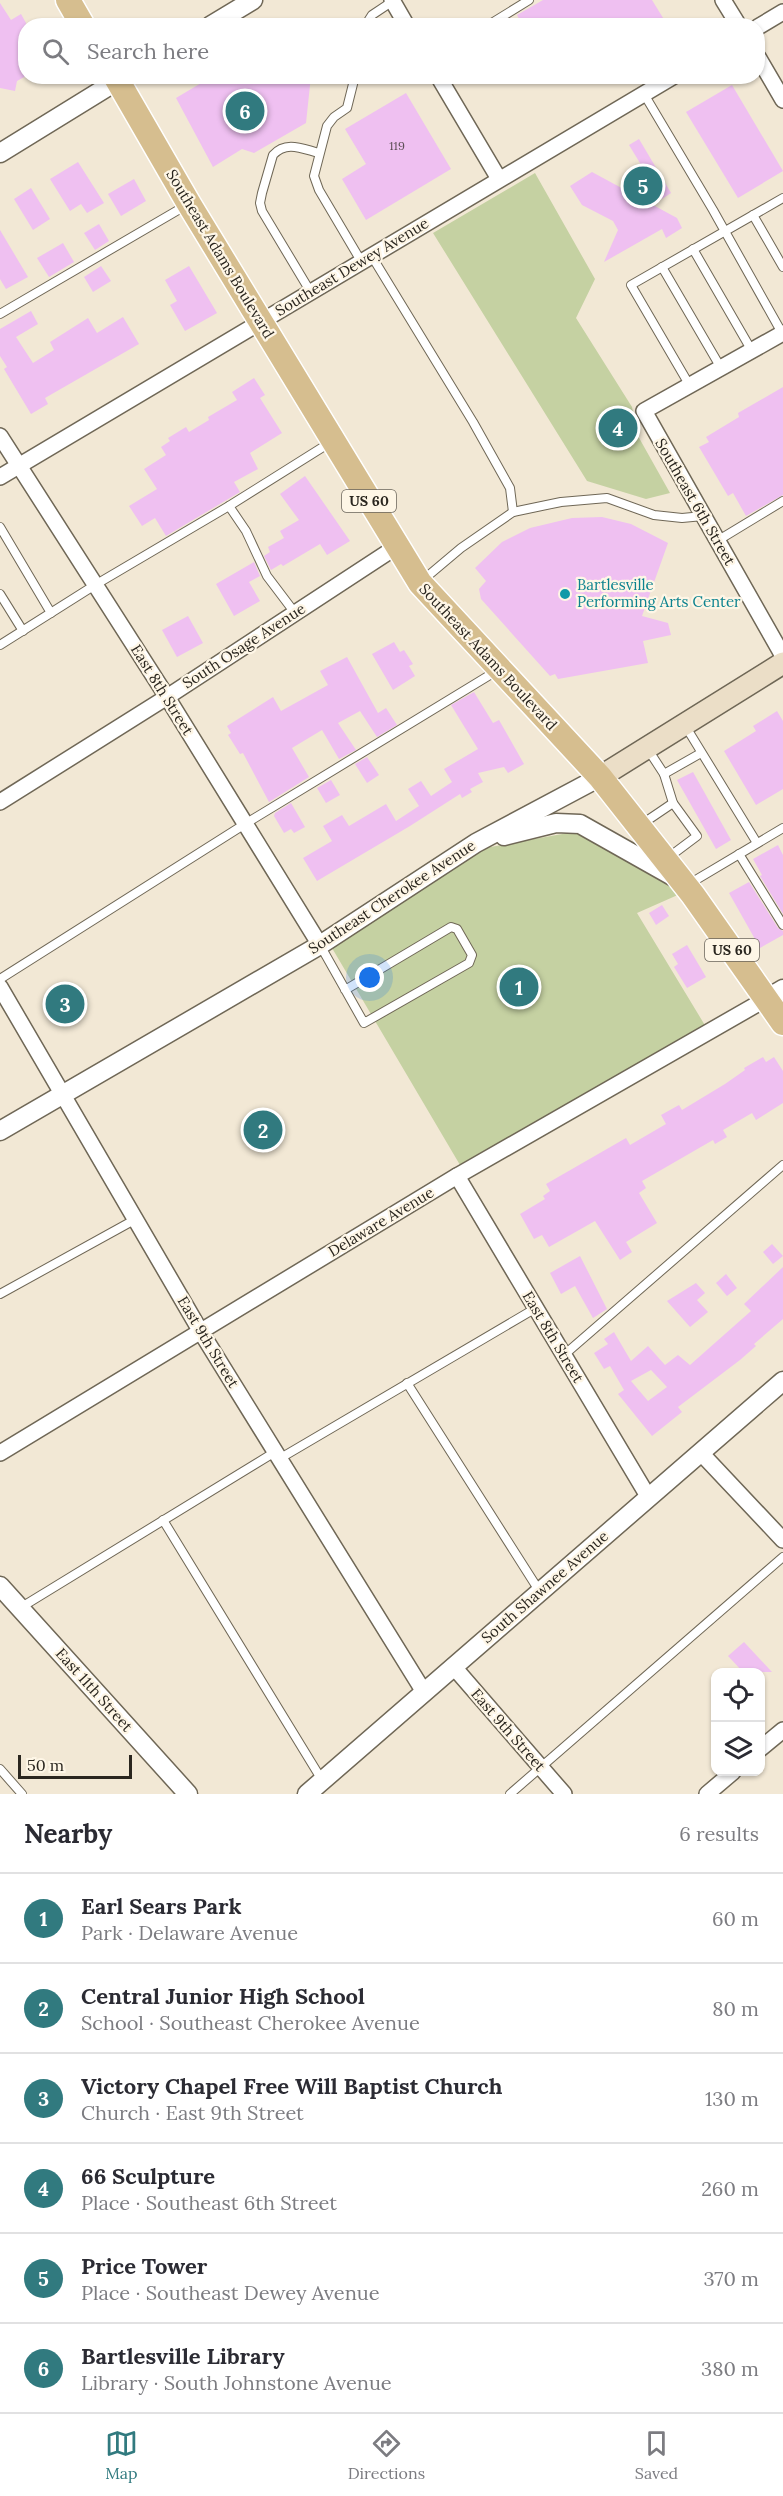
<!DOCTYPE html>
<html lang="en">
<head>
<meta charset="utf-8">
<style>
	body { margin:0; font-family:Lora,serif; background:#f7f7f7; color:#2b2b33 }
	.controls { position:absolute; right:18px; bottom:18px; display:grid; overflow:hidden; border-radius:12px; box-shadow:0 2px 4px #0004 }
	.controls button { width:54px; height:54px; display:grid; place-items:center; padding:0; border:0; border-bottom:2px solid #e1e1e2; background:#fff; color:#2b2b33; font:30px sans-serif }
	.scale { position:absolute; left:18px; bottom:15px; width:114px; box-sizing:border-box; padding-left:6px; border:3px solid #2a261f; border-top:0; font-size:16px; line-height:21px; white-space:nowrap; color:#2a261f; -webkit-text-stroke:4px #fef6e6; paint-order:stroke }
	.you { position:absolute; left:370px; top:978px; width:21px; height:21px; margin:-15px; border:4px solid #fff; border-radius:50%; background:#1a73e8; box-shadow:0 0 0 9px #1a73e833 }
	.badge { display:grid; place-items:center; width:39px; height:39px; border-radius:50%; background:#317a7f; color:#fff; font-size:20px; font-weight:700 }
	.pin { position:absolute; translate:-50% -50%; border:3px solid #fff; box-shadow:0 2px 6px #0006 }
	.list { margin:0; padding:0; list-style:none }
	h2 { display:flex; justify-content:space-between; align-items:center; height:78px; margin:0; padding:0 24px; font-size:26px }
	h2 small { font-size:20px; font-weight:400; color:#7c7c81 }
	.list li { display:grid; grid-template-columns:39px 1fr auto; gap:18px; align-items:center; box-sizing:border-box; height:90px; padding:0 24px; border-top:2px solid #e1e1e2 }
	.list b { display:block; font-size:22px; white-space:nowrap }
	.list p { margin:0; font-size:20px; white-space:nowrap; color:#7c7c81 }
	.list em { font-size:20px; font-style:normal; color:#7c7c81 }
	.icon { flex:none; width:33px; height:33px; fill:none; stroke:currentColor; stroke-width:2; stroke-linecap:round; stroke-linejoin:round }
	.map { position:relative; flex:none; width:783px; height:1794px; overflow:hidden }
	.search { position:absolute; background:#fff; box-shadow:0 2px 4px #0004; left:18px; right:18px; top:18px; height:66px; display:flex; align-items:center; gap:15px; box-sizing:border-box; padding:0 21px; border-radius:24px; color:#7c7c81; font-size:22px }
	.sheet { height:618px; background:#fff }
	nav { display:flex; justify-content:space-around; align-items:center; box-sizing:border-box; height:84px; border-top:2px solid #e1e1e2; background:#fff; font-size:16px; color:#7c7c81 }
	nav a { display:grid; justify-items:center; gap:3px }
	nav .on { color:#317a7f }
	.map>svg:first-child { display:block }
	.green { fill:#c5d1a2 }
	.building { fill:#efc0f1; fill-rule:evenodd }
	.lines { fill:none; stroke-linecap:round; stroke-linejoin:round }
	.service-casing { stroke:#6f6756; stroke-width:10 }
	.minor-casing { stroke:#6f6756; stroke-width:18 }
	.tertiary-casing { stroke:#6f6756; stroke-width:21 }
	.secondary-casing { stroke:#6f6756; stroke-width:24 }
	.primary-casing { stroke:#fff; stroke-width:27 }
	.service { stroke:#fff; stroke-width:8 }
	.minor { stroke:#fff; stroke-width:15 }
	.tertiary { stroke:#fff; stroke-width:18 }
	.secondary { stroke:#ebdec7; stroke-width:21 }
	.primary { stroke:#d6be8f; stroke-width:24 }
	.culture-dot { fill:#0f9aa8; stroke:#fef6e6; stroke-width:2 }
	.labels { text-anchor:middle; stroke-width:4.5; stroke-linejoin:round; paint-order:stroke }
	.number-label { font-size:12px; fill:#5b4c54 }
	.shield { fill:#fef6e6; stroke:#6a645b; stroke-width:1.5 }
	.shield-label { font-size:14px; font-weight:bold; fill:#2a261f }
	.street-label { font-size:15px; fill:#2a261f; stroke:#fef6e6 }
	.culture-label { font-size:15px; fill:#0d838f; stroke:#fef6e6; text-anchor:start }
</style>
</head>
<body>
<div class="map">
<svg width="783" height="1794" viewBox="0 0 783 1794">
	<rect width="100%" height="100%" fill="#f2e8d5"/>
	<!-- green -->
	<g class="green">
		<path d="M535,173L595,279L576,318L632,407L638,436L670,493L646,499L587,481L433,233Z"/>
		<path d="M579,831L670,881L680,894L637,913L706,1027L460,1165L332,948L485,848Z"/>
	</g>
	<!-- building -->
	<g class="building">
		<path d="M543,0H652L668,26H523L517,15Z"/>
		<path d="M0,3L11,20L21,14L26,23V76L17,81L15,91L0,88Z"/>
		<path d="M213,76H311L306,123L254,153L242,149L213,167L176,98Z"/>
		<path d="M732,85L783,171L738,198L686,112Z"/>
		<path d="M406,93L451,169L366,220L342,179L366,164L345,129Z"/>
		<path d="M639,139L671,193L662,199L629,145Z"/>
		<path d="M78,162L104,203L87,213L81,204L70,211L50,179Z"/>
		<path d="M592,172L677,218L682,228L666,238L662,229L604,262L618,230L613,221L582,205L570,186Z"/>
		<path d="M134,179L146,201L121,216L108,194Z"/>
		<path d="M31,188L50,219L33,230L14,199Z"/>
		<path d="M99,224L109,241L95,250L84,233Z"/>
		<path d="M0,230L28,277L6,289L0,279Z"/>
		<path d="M63,243L74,262L49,277L37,258Z"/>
		<path d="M101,266L111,281L93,292L84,277Z"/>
		<path d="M189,266L217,313L185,331L170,305L177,301L165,280Z"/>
		<path d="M31,311L38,324L16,337L33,363L54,350L50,342L88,318L97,333L123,317L139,344L45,398L48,404L31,414L4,369L7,367L0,356V329Z"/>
		<path d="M254,378L265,395L260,398L282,433L250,453L258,469L234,482L240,492L166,536L155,518L142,526L129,506L157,489L144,469L166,455L161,447L170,441L168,438L186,427L189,432L209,420L208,417L237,400L232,392Z"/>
		<path d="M783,387V495L746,516L733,493L728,496L699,447L709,442L706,437L739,417L738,413Z"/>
		<path d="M305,476L350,541L327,555L320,544L283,566L281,564L271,570L264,556L270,552L268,547L284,538L280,531L299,520L280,494Z"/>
		<path d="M602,517L631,524L668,543L642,616L668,623L671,635L643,641L648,663L558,679L555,674L550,676L481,599L479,589L486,581L475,568L502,542L530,528L572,518Z"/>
		<path d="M254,562L260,576L249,582L260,601L234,616L216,584Z"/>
		<path d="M188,616L203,643L177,657L162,630Z"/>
		<path d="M394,642L400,652L404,650L413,664L409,666L415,676L393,690L372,654Z"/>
		<path d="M347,657L378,713L386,708L397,725L377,737L360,711L338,723L356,750L339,759L322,730L292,748L309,777L269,802L243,753L240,754L228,735L231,733L227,726L273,697L281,711L328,685L320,671Z"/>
		<path d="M474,692L493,723L499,720L524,764L508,773L504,767L478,773L483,782L470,789L472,792L462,798L460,794L410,826L317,881L303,858L332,841L323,826L342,815L349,826L386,804L396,821L419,806L408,789L421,781L431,796L452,782L444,769L478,749L451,705Z"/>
		<path d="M777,711L783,721V789L756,805L724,751L756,731L753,726Z"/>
		<path d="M367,757L379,775L367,783L355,764Z"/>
		<path d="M693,772L731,840L716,849L677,780Z"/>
		<path d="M331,780L340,795L326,803L317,788Z"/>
		<path d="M291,803L305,827L294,833L291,829L284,833L274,816L275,813Z"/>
		<path d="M778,845L783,855V914L760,876L762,875L753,859Z"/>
		<path d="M749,882L778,928L783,931V935L760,948L729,893Z"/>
		<path d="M662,905L669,916L656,925L649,913Z"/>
		<path d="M687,945L706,977L687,988L674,967L678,964L672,954Z"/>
		<path d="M763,1057L766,1062L774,1057L783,1071V1103L756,1120L752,1113L723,1130L727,1137L715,1144L713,1140L642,1181L646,1188L639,1193L657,1223L626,1242L632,1252L620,1260L595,1221L549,1247L542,1235L534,1239L520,1214L545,1199L543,1196L550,1191L546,1184L626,1138L630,1145L666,1124L661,1115L679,1105L682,1110L725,1084L745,1070L744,1068Z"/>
		<path d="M772,1244L783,1256L773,1264L763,1252Z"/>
		<path d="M580,1256L607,1309L593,1318L575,1286L561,1294L550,1273Z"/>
		<path d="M783,1267V1319L754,1344L756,1346L740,1360L678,1407L682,1412L652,1436L618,1394L624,1390L610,1366L604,1369L594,1353L608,1344L604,1339L614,1332L631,1361L648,1346L665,1365L678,1355L690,1365L751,1311L744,1304ZM651,1370L667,1387L648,1401L631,1381Z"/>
		<path d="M726,1274L737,1288L727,1296L716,1283Z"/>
		<path d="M696,1283L705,1293L697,1300L708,1312L690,1327L667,1301Z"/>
		<path d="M744,1642L772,1672H743L728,1656Z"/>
	</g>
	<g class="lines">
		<defs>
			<g id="service">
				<path d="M365,26L372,15L393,1"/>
				<path d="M487,26L529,0"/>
				<path d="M355,76L347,108L334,117L327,126L314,176L319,190L361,261"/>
				<path d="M644,94L713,210L782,333"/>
				<path d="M753,215L783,267"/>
				<path d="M693,249L752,351"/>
				<path d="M371,255L473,422L510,488L513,512"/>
				<path d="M662,267L721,368"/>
				<path d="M310,291L262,211L260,203L262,193L273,155C286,140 303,149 319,153"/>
				<path d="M0,314L185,206"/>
				<path d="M690,386L631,285L783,198"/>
				<path d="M229,506L246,531L267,576L295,613"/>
				<path d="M0,527L51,613"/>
				<path d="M717,541L783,501"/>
				<path d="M423,580L461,548L513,512L561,502L607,498L654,515L682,518L703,516"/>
				<path d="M0,594L23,631"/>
				<path d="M0,645L95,585L229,506L331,442"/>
				<path d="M686,727L757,843"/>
				<path d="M647,748L664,774L701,753"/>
				<path d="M664,774L673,803L697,836L669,857"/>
				<path d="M642,824L673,803"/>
				<path d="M739,854L783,925"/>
				<path d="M689,884L783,828"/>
				<path d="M320,945L364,1023L469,963L472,955L457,929L451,927L345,990"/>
				<path d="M0,979L245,824L498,670"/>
				<path d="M0,1294L136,1219"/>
				<path d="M564,1355L783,1165"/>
				<path d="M407,1383L540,1592"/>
				<path d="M279,1459L536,1308"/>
				<path d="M163,1520L322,1780"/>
				<path d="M20,1608L275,1452"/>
				<path d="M0,1769L22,1794"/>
				<path d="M510,1794L783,1557"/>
			</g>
			<g id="minor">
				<path d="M392,0L407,26"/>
				<path d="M723,0L739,26"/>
				<path d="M758,27L783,12"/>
				<path d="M758,57L783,100"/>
				<path d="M438,76L499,179"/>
				<path d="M783,333L644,411L783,656"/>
				<path d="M0,436L167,697L320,945"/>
				<path d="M0,477L674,76"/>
				<path d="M0,802L167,697L396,547"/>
				<path d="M0,987L201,1332L424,1692"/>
				<path d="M457,1176L649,1498"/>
				<path d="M0,1453L457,1176L766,999"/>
				<path d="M701,1453L783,1540"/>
				<path d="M453,1666L564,1794"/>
				<path d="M760,1749L783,1730"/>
				<path d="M707,1794L733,1772"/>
			</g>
			<g id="tertiary">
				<path d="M210,26L253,0"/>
				<path d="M0,153L125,76"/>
				<path d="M504,836L556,823L580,824L674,877"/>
				<path d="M766,999L783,989"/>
				<path d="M0,1131L320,945L476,843L600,777"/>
				<path d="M0,1586L188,1794"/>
				<path d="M307,1794L783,1381"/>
			</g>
			<path id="secondary" d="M600,777L783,663"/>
			<g id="primary">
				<path d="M68,0L83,26"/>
				<path d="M115,76L189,204L420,583L600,777L693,895L783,1023"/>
			</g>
		</defs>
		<!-- service casing -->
		<use href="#service" class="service-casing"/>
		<!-- minor casing -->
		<use href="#minor" class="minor-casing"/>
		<!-- tertiary casing -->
		<use href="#tertiary" class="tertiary-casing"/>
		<!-- secondary casing -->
		<use href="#secondary" class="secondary-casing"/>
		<!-- primary casing -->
		<use href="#primary" class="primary-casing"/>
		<!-- service -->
		<use href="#service" class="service"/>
		<!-- minor -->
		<use href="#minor" class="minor"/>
		<!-- tertiary -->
		<use href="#tertiary" class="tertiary"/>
		<!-- secondary -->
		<use href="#secondary" class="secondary"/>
		<!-- primary -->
		<use href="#primary" class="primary"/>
	</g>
	<!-- markers -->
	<circle class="culture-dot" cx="565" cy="594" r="6"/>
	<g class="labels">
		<!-- number labels -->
		<g class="number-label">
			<text x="397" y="150">119</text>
		</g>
		<!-- shield labels -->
		<g class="shield">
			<rect x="342" y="490" width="54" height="22" rx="4.5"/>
			<rect x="705" y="939" width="54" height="22" rx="4.5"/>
		</g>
		<g class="shield-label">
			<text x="369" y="506">US 60</text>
			<text x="732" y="955">US 60</text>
		</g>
		<!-- street labels -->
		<g class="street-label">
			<text transform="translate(220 254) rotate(59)" y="5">Southeast Adams Boulevard</text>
			<text transform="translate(352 267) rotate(-31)" y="5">Southeast Dewey Avenue</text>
			<text transform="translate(695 502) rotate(60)" y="5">Southeast 6th Street</text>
			<text transform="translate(244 646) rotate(-33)" y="5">South Osage Avenue</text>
			<text transform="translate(488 657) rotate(47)" y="5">Southeast Adams Boulevard</text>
			<text transform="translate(162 690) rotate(58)" y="5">East 8th Street</text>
			<text transform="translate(392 897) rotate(-33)" y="5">Southeast Cherokee Avenue</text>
			<text transform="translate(381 1222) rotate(-31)" y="5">Delaware Avenue</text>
			<text transform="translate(553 1337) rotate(59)" y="5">East 8th Street</text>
			<text transform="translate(208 1342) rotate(59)" y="5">East 9th Street</text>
			<text transform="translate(545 1587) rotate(-41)" y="5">South Shawnee Avenue</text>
			<text transform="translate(94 1690) rotate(48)" y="5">East 11th Street</text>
			<text transform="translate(508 1730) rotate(49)" y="5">East 9th Street</text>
		</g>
		<!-- culture labels -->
		<g class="culture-label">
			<text x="577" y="590">Bartlesville<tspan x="577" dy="17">Performing Arts Center</tspan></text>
		</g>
	</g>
</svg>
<div class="controls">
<button><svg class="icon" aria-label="locate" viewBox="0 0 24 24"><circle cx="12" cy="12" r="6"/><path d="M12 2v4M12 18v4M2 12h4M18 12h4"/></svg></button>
<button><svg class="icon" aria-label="layers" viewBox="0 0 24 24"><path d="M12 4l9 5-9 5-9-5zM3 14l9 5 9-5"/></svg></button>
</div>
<div class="scale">50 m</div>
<div class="you"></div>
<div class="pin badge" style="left:519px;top:987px">1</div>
<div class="pin badge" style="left:263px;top:1130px">2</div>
<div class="pin badge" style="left:65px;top:1004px">3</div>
<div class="pin badge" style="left:618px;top:428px">4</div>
<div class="pin badge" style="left:643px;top:186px">5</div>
<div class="pin badge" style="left:245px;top:111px">6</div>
<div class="search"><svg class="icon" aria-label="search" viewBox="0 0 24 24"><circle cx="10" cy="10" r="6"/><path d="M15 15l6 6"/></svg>Search here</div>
</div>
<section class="sheet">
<h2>Nearby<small>6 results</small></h2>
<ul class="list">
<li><span class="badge">1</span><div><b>Earl Sears Park</b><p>Park · Delaware Avenue</p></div><em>60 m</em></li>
<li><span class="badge">2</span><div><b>Central Junior High School</b><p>School · Southeast Cherokee Avenue</p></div><em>80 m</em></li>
<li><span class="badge">3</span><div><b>Victory Chapel Free Will Baptist Church</b><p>Church · East 9th Street</p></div><em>130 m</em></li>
<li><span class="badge">4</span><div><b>66 Sculpture</b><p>Place · Southeast 6th Street</p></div><em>260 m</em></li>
<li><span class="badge">5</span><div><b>Price Tower</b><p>Place · Southeast Dewey Avenue</p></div><em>370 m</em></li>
<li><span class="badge">6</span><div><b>Bartlesville Library</b><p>Library · South Johnstone Avenue</p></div><em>380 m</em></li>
</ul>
</section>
<nav>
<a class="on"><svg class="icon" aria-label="map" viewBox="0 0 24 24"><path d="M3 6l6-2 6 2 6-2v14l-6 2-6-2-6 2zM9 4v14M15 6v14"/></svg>Map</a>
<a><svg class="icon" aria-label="directions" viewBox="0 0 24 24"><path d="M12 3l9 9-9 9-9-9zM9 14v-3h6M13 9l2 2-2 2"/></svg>Directions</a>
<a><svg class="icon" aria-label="saved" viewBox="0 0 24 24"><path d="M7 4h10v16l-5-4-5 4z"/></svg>Saved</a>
</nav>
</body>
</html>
